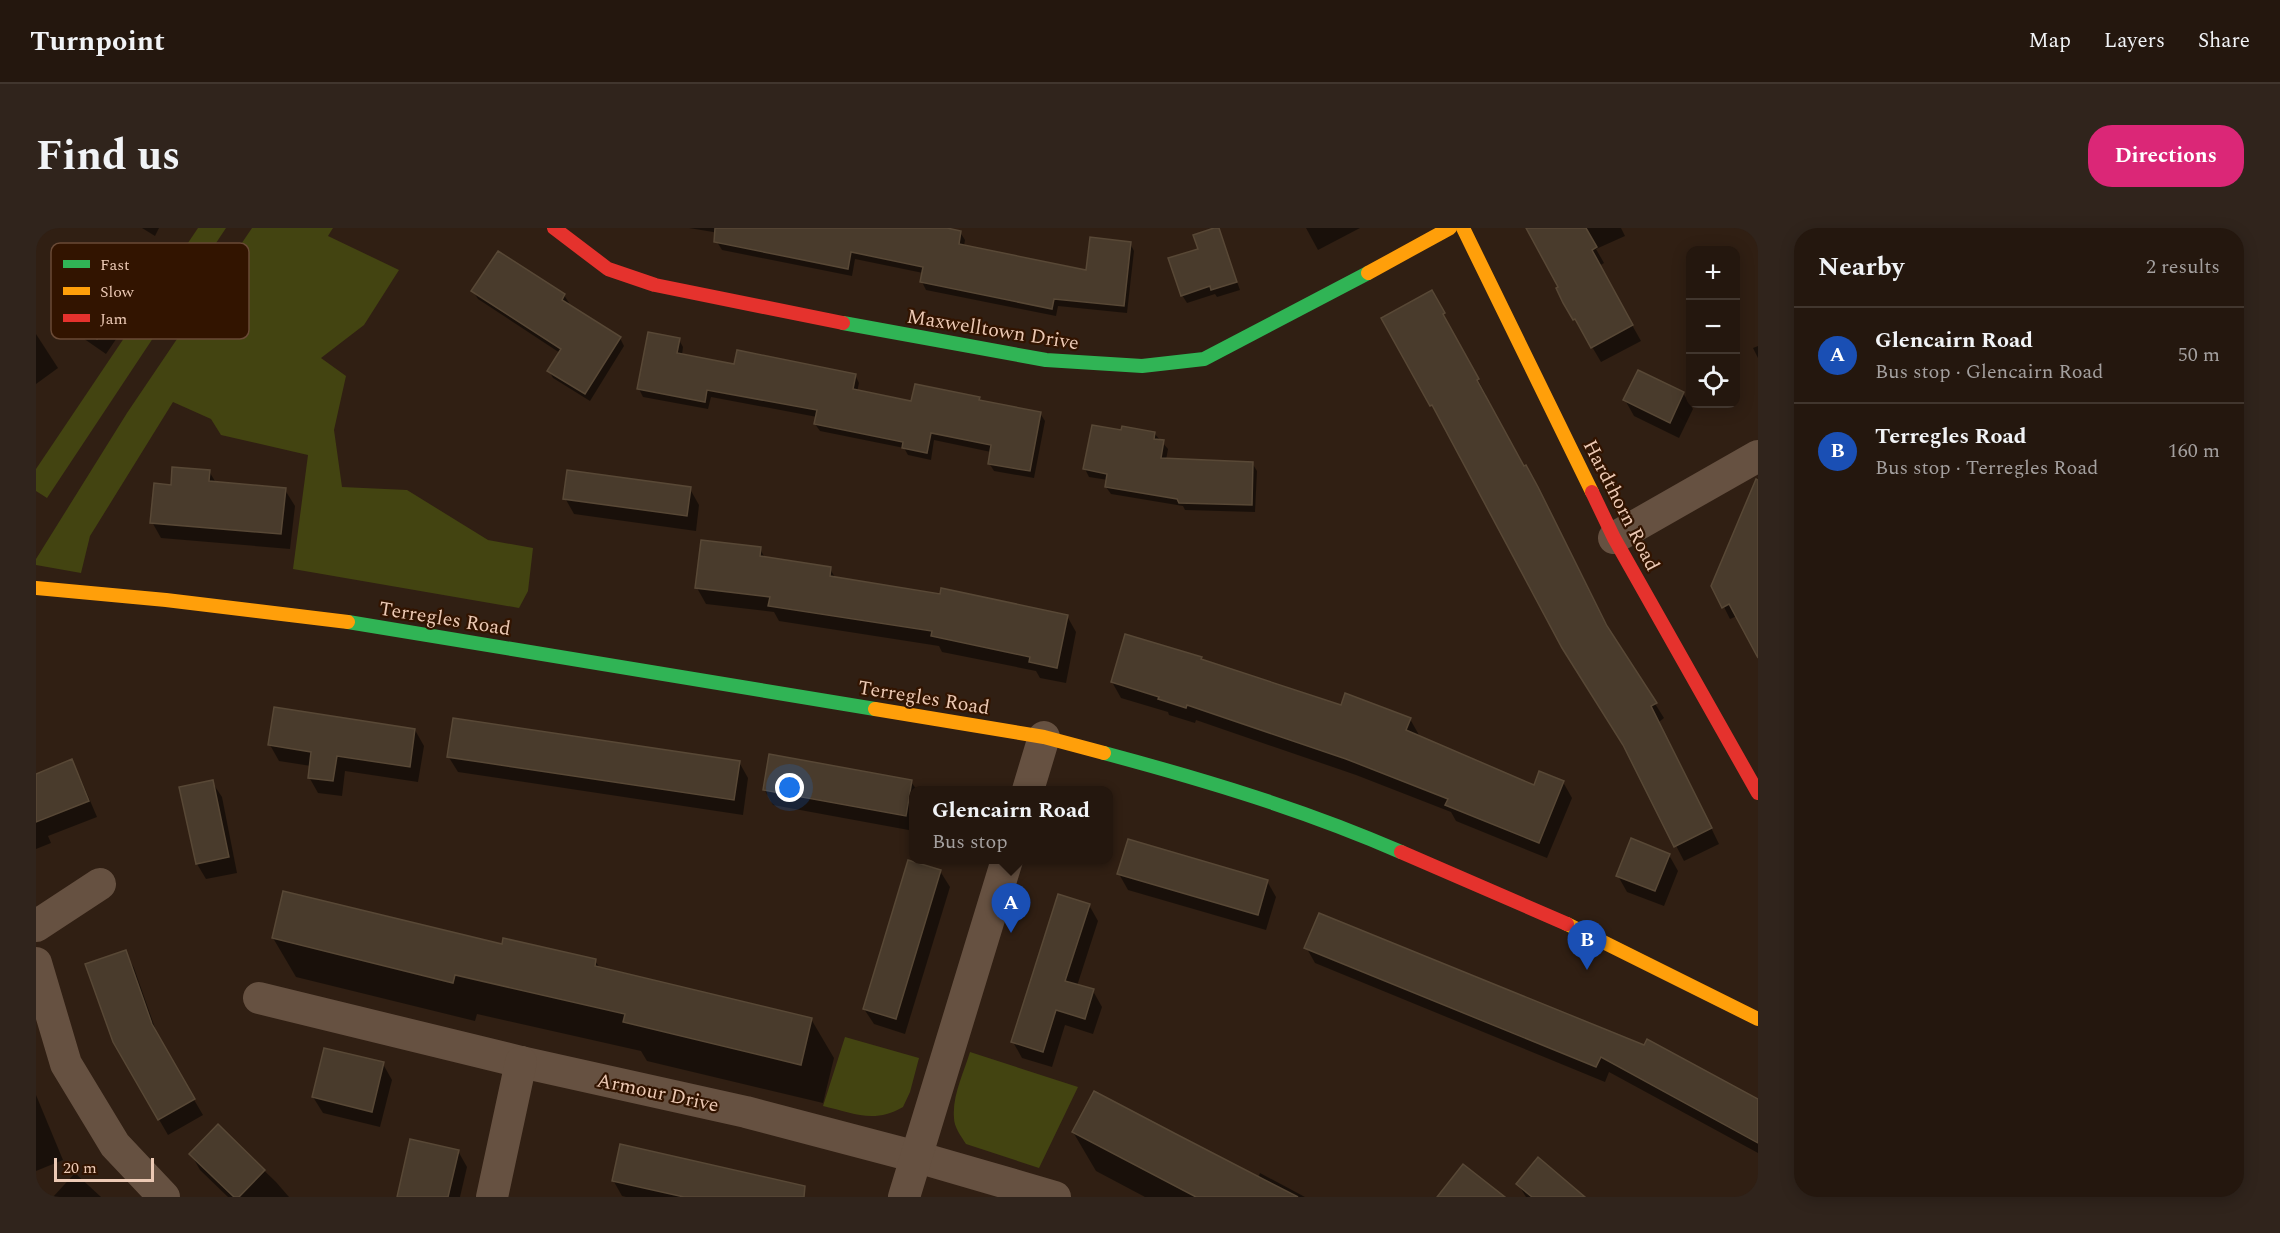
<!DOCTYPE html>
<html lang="en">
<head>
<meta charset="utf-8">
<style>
	body { margin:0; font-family:Spectral,serif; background:#30241c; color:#f1f3f6 }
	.controls { position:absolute; right:18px; top:18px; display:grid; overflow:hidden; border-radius:12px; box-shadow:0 3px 15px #0003 }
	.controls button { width:54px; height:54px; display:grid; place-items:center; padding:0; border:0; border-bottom:2px solid #41362e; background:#24170e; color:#f1f3f6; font:30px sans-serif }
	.scale { position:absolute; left:18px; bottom:15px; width:100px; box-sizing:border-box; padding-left:6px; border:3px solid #ecc9b4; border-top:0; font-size:16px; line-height:21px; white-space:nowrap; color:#ecc9b4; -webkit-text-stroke:4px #321400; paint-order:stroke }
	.you { position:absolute; left:754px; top:560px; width:21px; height:21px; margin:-15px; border:4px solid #fff; border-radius:50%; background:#1a73e8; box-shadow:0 0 0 9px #1a73e833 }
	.badge { display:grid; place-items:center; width:39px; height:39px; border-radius:50%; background:#db2777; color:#fff; font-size:20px; font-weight:700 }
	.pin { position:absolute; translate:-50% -50px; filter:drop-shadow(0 2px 3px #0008) }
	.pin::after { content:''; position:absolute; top:32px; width:21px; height:18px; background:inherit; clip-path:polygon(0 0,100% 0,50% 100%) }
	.popup { position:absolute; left:873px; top:558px; width:204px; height:78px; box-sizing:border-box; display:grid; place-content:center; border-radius:12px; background:#24170e; filter:drop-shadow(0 2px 4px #0005); font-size:20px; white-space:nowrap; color:#a39f9e }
	.popup b { font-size:22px; color:#f1f3f6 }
	.popup::after { content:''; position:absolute; left:50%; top:100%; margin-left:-12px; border:12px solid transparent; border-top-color:#24170e }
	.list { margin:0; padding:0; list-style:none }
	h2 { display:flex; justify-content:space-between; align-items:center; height:78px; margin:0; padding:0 24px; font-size:26px }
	h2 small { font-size:20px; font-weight:400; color:#a39f9e }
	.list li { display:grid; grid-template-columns:39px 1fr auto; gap:18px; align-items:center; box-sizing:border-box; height:96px; padding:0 24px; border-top:2px solid #41362e }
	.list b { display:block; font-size:22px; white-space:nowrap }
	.list p { margin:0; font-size:20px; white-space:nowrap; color:#a39f9e }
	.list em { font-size:20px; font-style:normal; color:#a39f9e }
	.icon { flex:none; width:33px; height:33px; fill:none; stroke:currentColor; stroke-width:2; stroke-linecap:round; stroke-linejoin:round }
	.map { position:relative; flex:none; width:1722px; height:969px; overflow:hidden; border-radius:24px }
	header { display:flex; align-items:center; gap:36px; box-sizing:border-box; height:84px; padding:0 30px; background:#24170e; border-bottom:2px solid #41362e }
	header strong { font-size:28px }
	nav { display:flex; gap:33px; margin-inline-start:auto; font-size:21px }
	.intro { display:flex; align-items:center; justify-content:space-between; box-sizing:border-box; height:144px; padding:0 36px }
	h1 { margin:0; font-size:42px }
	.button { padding:15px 27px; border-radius:24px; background:#db2777; color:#fff; font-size:21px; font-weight:700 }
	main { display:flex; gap:36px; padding:0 36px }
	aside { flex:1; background:#24170e; border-radius:24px; box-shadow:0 3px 15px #0003 }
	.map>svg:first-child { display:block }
	.green { fill:#434411 }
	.shadow { fill:#0007 }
	.building { fill:#493b2c; stroke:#584836; stroke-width:1.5 }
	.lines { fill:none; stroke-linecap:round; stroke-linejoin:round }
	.street { stroke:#665141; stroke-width:32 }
	.fast { stroke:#30b455; stroke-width:14 }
	.slow { stroke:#ff9f0a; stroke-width:14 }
	.jam { stroke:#e5322d; stroke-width:14 }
	.labels { text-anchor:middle; stroke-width:4.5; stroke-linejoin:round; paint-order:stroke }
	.street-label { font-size:20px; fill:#ecc9b4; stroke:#321400 }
	.key { fill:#321400; stroke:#6a4a36; stroke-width:1.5 }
	.key-label { font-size:16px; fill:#ecc9b4 }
</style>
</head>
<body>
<header>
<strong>Turnpoint</strong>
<nav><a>Map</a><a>Layers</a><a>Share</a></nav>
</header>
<div class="intro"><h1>Find us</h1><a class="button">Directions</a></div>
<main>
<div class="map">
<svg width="1722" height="969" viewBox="0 0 1722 969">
	<rect width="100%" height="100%" fill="#301f13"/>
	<!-- green -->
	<g class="green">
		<path d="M162,0H190L11,270L0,263V241Z"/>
		<path d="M216,0H297L292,8L363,42L328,97L285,130L310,148L298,202L306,259L371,262L452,312L497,320L492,363L483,380L257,341L272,227L185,207L175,191L137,174L54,308L45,345L0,337V331L91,185Z"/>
		<path d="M809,809L883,830L874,864L867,879C838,896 817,885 787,878Z"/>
		<path d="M934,824L1042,859L1003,940L930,916C925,908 918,899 918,890C916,868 928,844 934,824Z"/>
	</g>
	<!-- shadow -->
	<g class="shadow">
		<path d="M106,0H123L119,8Z"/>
		<path d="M653,0H903L924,4L929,12L928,18L1051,44L1094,15L1098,23L1091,85L1022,78L1020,88L890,62L886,54L887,45L819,31L816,48L686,22L681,14L683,5Z"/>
		<path d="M1182,0L1204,62L1181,69L1179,66L1151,75L1146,67L1163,22Z"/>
		<path d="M1270,0H1324L1282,22Z"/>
		<path d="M1491,0H1585L1589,8L1560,21L1568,35L1563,38L1605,113L1565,134L1522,61L1524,60Z"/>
		<path d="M112,37L121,53L92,100L89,98L70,126L44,108L35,92L47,75L36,58L71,40Z"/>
		<path d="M437,63L528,67L533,75L531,77L584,110L588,118L554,173L517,150L513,143L524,125L442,71Z"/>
		<path d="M1396,64L1450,167H1448L1487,240L1510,276L1576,407L1628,490L1623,494L1683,616L1648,633L1591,523L1347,91Z"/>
		<path d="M0,106L22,140L0,156Z"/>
		<path d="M643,112L647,119L646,127L700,137L819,147L823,155L821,164L877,174L943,171L945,174L1004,185L1009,193L998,250L958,243L953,235L955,224L898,212L895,232L872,227L868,220L784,203L779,196L781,189L675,169L672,181L607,169L603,161Z"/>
		<path d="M1722,118V130L1717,120Z"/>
		<path d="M1647,165L1657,181L1643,210L1598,188L1589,172Z"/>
		<path d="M1086,204L1118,205L1132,221L1130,232L1216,235L1221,243L1219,284L1149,282L1147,278L1075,266L1070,259L1072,252L1053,249L1049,241Z"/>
		<path d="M173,243L180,255L249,262L259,278L254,321L125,310L116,294L136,259Z"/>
		<path d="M654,261L663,277L660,303L538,286L529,270Z"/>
		<path d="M1722,298V427L1701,388L1694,391L1688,379Z"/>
		<path d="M724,321L729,330L794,341L800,351L1031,388L1040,404L1030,455L1004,450L1000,443L906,424L903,418L743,393L738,384L670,376L661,360Z"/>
		<path d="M1165,431L1166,433L1306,479L1374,491L1383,507L1382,509L1499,559L1527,554L1536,570L1511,630L1420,593L1415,584L1320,547L1160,492L1159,495L1133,487L1132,484L1085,470L1076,454Z"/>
		<path d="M379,502L388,518L382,554L309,543L306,568L282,565L273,549L275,538L243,533L234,517Z"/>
		<path d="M412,528L703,534L712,550L707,587L422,544Z"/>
		<path d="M35,533L44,549L61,589L12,608L15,615L0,621V547Z"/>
		<path d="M176,554L186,569L201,645L170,651L161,636Z"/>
		<path d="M875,554L881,562H878V603L737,577L728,561Z"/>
		<path d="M1633,627L1642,643L1628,678L1591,664L1582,648Z"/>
		<path d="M904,643L914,659L869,806L838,796L828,781Z"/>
		<path d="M1083,646L1231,653L1240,669L1230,702L1092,662Z"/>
		<path d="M1053,677L1062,693L1041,758L1057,763L1066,779L1057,806L1029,797L1016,839L986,830L977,814Z"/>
		<path d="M237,710L467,717L559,733L564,740L775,791L798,830L787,875L611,833L605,823L441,786L439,793L260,749Z"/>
		<path d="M1270,719L1722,875V925L1573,844L1569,854L1279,735Z"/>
		<path d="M89,724L98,740L124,814L167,887L132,907L78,814Z"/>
		<path d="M347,836L356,852L344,899L287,885L277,869Z"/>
		<path d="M0,867L27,932L0,943Z"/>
		<path d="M182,898L240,954L253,969H192L164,942L155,926Z"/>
		<path d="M1037,904L1222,950L1224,945L1269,969H1109L1060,943Z"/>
		<path d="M422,923L431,939L424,969H363Z"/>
		<path d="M39,945L65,969H17Z"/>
		<path d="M577,952L743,969H590L586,968Z"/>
		<path d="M1482,956L1547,969H1490Z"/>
	</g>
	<!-- building -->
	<g class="building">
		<path d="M679,0H911L925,3L923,16L1050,42L1054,9L1095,14L1088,78L1018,71L1016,81L884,54L887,39L815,24L812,41L678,14Z"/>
		<path d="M1178,0H1183L1201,54L1175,62L1174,58L1145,68L1132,30L1162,21L1157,7Z"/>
		<path d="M1490,0H1550L1561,19L1556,22L1597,97L1555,120L1539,91L1537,92L1527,75L1520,60L1522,59Z"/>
		<path d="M85,17L113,36L83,85L79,83L61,111L34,92L49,69L34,58L55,27L71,38Z"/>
		<path d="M462,23L529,66L526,72L585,109L549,166L511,143L525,121L435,63Z"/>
		<path d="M1396,62L1409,85L1407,86L1443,151L1441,152L1488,238L1490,237L1502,259L1571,398L1621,475L1615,478L1676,600L1638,619L1587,517L1526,420L1396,177L1394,178L1345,90Z"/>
		<path d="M612,104L644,110L641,125L698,136L701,122L820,146L817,161L875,173L879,156L944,169L943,172L1005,184L994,243L952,236L955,217L895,205L891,225L866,220L867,214L778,196L781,182L671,162L669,174L601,161Z"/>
		<path d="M1602,142L1648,164L1634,195L1587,172Z"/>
		<path d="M1056,197L1085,202L1086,198L1119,204L1118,211L1128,212L1125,230L1217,234L1216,277L1143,275L1141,271L1069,259L1071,246L1047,241Z"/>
		<path d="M136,239L174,242L173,253L250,260L245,306L114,295L118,255L135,257Z"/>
		<path d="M531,242L655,259L651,288L527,271Z"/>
		<path d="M1720,251L1722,252V430L1693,376L1686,380L1675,358Z"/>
		<path d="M665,312L725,319L724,328L795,339L794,348L904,366L905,360L1032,387L1021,440L993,434L994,429L895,408L896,403L732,378L734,369L659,360Z"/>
		<path d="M1089,406L1166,429L1165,431L1305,477L1309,465L1375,490L1370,502L1498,557L1503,543L1528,553L1503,615L1409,577L1412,571L1310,531L1151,477L1150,480L1122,471L1123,469L1075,454Z"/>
		<path d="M238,479L379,501L374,539L301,528L297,553L272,550L275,524L232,517Z"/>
		<path d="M417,490L704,533L698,572L411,529Z"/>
		<path d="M733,526L876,552L870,588L727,562Z"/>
		<path d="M36,531L53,573L0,594V546Z"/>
		<path d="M177,552L193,629L160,636L143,559Z"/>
		<path d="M1595,610L1634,626L1619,663L1580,648Z"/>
		<path d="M1092,611L1232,652L1222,687L1081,646Z"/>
		<path d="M872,632L905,642L860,791L827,781Z"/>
		<path d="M247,663L466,716L467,710L560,731L559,738L776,790L765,837L587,794L589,786L419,747L417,755L236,710Z"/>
		<path d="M1022,666L1054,676L1029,753L1058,761L1049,791L1020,782L1007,824L975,814Z"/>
		<path d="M1283,685L1608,817L1611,811L1722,871V915L1565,829L1560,839L1268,720Z"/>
		<path d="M90,722L116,796L159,871L122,892L77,814L49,736Z"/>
		<path d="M288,820L348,834L336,884L276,869Z"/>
		<path d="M1058,863L1140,906L1262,969H1160L1036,904Z"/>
		<path d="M182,896L229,942L203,969H198L153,926Z"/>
		<path d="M374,911L423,922L412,969H361Z"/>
		<path d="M584,916L769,958L768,969H648L576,953Z"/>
		<path d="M1502,929L1549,969H1496L1480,956Z"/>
		<path d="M1427,936L1469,969H1401Z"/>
	</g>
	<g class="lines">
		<!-- street -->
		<g class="street">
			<path d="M1578,310L1722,228"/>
			<path d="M992,562L1008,509"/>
			<path d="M0,698L64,656"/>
			<path d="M0,735L30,836L79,917L128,969"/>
			<path d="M223,770L485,834L710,884L881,929L1019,969"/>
			<path d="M456,969L485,834"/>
			<path d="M868,969L971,632"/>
		</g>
		<!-- fast -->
		<g class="fast">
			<path d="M807,95L1010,132L1106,138L1168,131L1332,45"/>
			<path d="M312,394L839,481"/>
			<path d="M1068,525C1169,552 1269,582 1365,624"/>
		</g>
		<!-- slow -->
		<g class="slow">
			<path d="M1427,0L1556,264"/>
			<path d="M1332,45L1414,0"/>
			<path d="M0,360L130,372L312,394"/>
			<path d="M839,481L1008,509L1068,525"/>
			<path d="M1531,696L1722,791"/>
		</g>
		<!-- jam -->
		<g class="jam">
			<path d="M518,0L572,41L619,57L807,95"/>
			<path d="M1556,264L1578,310L1722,565"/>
			<path d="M1365,624L1531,696"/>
		</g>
	</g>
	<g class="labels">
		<!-- street labels -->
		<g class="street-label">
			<text transform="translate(957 101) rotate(9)" y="7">Maxwelltown Drive</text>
			<text transform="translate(1586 277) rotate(63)" y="7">Hardthorn Road</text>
			<text transform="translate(409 390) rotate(9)" y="7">Terregles Road</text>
			<text transform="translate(888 469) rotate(9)" y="7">Terregles Road</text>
			<text transform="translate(622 864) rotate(12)" y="7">Armour Drive</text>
		</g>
	</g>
	<!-- legend -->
	<rect x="15" y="15" width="198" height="96" rx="9" class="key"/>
	<rect x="27" y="32" width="27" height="8" fill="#30b455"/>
	<rect x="27" y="59" width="27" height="8" fill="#ff9f0a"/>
	<rect x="27" y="86" width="27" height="8" fill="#e5322d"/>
	<g class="key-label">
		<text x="64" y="42">Fast</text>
		<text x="64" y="69">Slow</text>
		<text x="64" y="96">Jam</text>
	</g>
</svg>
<div class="controls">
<button>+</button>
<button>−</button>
<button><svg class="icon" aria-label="locate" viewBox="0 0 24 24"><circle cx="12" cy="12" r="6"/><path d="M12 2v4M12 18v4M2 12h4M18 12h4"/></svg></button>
</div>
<div class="scale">20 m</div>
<div class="you"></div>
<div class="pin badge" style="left:975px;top:705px;background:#1a4fb4">A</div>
<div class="popup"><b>Glencairn Road</b>Bus stop</div>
<div class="pin badge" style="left:1551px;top:742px;background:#1a4fb4">B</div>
</div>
<aside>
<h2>Nearby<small>2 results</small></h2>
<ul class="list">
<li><span class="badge" style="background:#1a4fb4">A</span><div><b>Glencairn Road</b><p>Bus stop · Glencairn Road</p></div><em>50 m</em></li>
<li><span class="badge" style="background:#1a4fb4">B</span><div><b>Terregles Road</b><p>Bus stop · Terregles Road</p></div><em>160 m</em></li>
</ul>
</aside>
</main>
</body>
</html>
